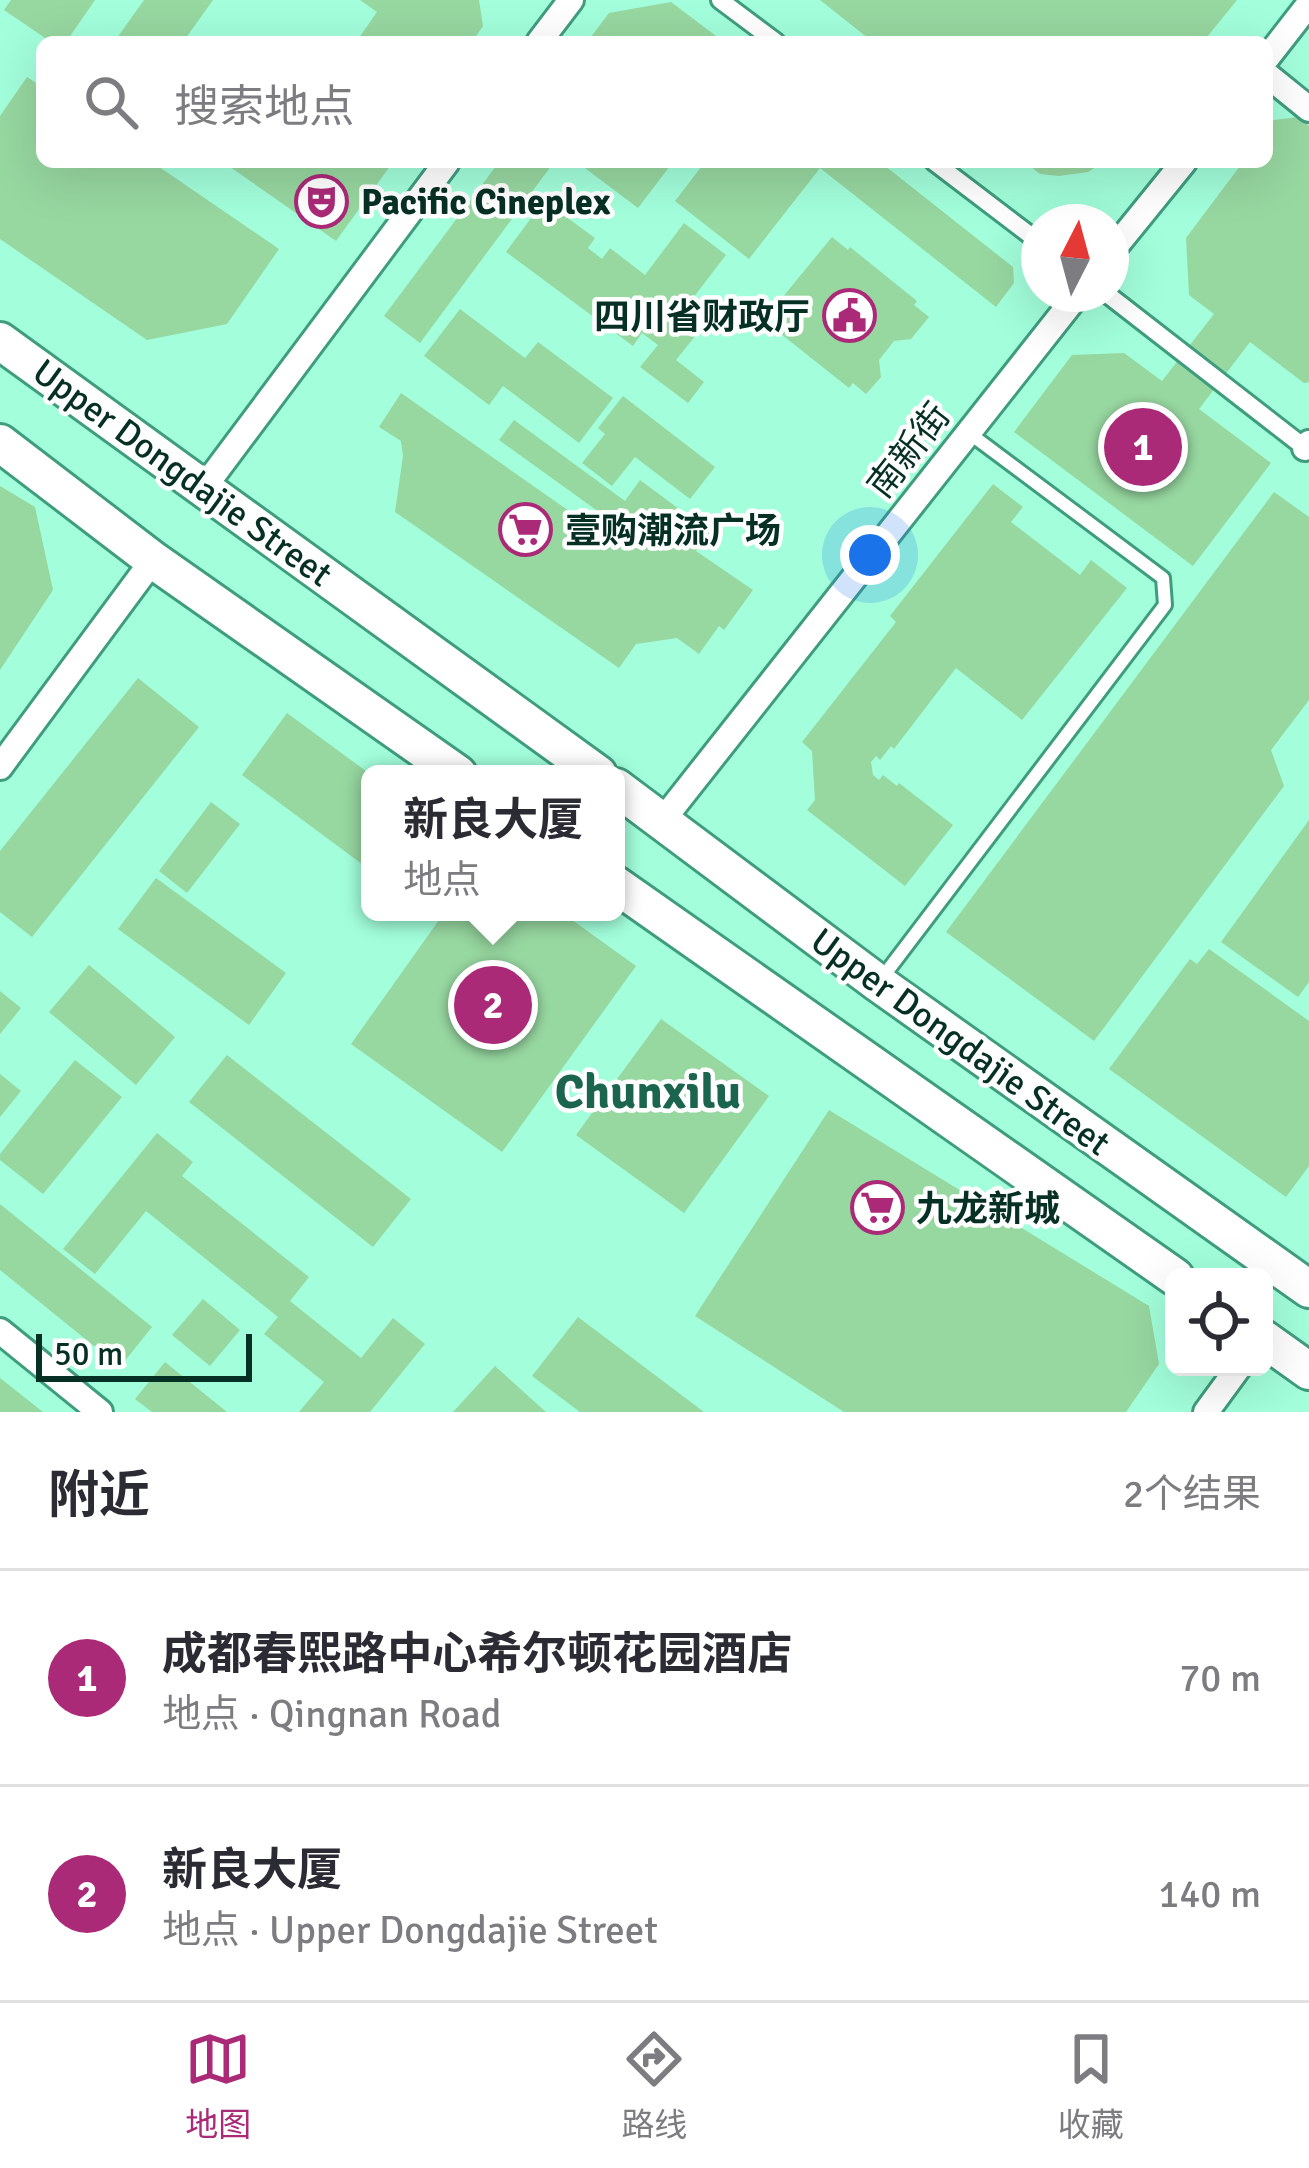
<!DOCTYPE html>
<html lang="zh">
<head>
<meta charset="utf-8">
<style>
	body { margin:0; font-family:Signika,"Noto Sans SC",sans-serif; background:#f2f2f3; color:#2b2b33 }
	.controls { position:absolute; right:36px; bottom:36px; display:grid; overflow:hidden; border-radius:18px; box-shadow:0 12px 48px #0002 }
	.controls button { width:108px; height:108px; display:grid; place-items:center; padding:0; border:0; border-bottom:3px solid #e1e1e2; background:#fff; color:#2b2b33; font:60px sans-serif }
	.compass { position:absolute; left:1021px; top:204px; width:108px; height:108px; border-radius:50%; background:#fff; box-shadow:0 12px 48px #0002; rotate:6deg }
	.scale { position:absolute; left:36px; bottom:30px; width:216px; box-sizing:border-box; padding-left:12px; border:6px solid #073024; border-top:0; font-size:33px; line-height:42px; white-space:nowrap; color:#073024; -webkit-text-stroke:9px #fff; paint-order:stroke }
	.you { position:absolute; left:870px; top:555px; width:42px; height:42px; margin:-30px; border:9px solid #fff; border-radius:50%; background:#1a73e8; box-shadow:0 0 0 18px #1a73e833 }
	.badge { display:grid; place-items:center; width:78px; height:78px; border-radius:50%; background:#ab2a78; color:#fff; font-size:39px; font-weight:700 }
	.pin { position:absolute; translate:-50% -50%; border:6px solid #fff; box-shadow:0 3px 12px #0006 }
	.popup { position:absolute; left:361px; top:765px; width:264px; height:156px; box-sizing:border-box; display:grid; place-content:center; border-radius:18px; background:#fff; filter:drop-shadow(0 3px 9px #0005); font-size:39px; white-space:nowrap; color:#7c7c81 }
	.popup b { font-size:45px; color:#2b2b33 }
	.popup::after { content:''; position:absolute; left:50%; top:100%; margin-left:-24px; border:24px solid transparent; border-top-color:#fff }
	.list { margin:0; padding:0; list-style:none }
	h2 { display:flex; justify-content:space-between; align-items:center; height:156px; margin:0; padding:0 48px; font-size:51px }
	h2 small { font-size:39px; font-weight:400; color:#7c7c81 }
	.list li { display:grid; grid-template-columns:78px 1fr auto; gap:36px; align-items:center; box-sizing:border-box; height:216px; padding:0 48px; border-top:3px solid #e1e1e2 }
	.list b { display:block; font-size:45px; white-space:nowrap }
	.list p { margin:0; font-size:39px; white-space:nowrap; color:#7c7c81 }
	.list em { font-size:39px; font-style:normal; color:#7c7c81 }
	.icon { flex:none; width:66px; height:66px; fill:none; stroke:currentColor; stroke-width:2; stroke-linecap:round; stroke-linejoin:round }
	.map { position:relative; flex:none; width:1309px; height:1412px; overflow:hidden }
	.search { position:absolute; background:#fff; box-shadow:0 12px 48px #0002; left:36px; right:36px; top:36px; height:132px; display:flex; align-items:center; gap:30px; box-sizing:border-box; padding:0 42px; border-radius:18px; color:#7c7c81; font-size:45px }
	.sheet { height:588px; background:#fff }
	nav { display:flex; justify-content:space-around; align-items:center; box-sizing:border-box; height:168px; border-top:3px solid #e1e1e2; background:#fff; font-size:33px; color:#7c7c81 }
	nav a { display:grid; justify-items:center; gap:6px }
	nav .on { color:#ab2a78 }
	.map>svg:first-child { display:block }
	.building { fill:#97d7a0 }
	.lines { fill:none; stroke-linecap:round; stroke-linejoin:round }
	.service-casing { stroke:#3f9d7e; stroke-width:18 }
	.pedestrian-casing { stroke:#3f9d7e; stroke-width:22 }
	.minor-casing { stroke:#3f9d7e; stroke-width:30 }
	.primary-casing { stroke:#3f9d7e; stroke-width:42 }
	.service { stroke:#fff; stroke-width:12 }
	.pedestrian { stroke:#fff; stroke-width:16 }
	.minor { stroke:#fff; stroke-width:24 }
	.primary { stroke:#fff; stroke-width:36 }
	.labels { text-anchor:middle; stroke-width:9; stroke-linejoin:round; paint-order:stroke }
	.poi-label { font-size:36px; font-weight:bold; fill:#073024; stroke:#fff; text-anchor:start }
	.street-label { font-size:36px; fill:#073024; stroke:#fff }
	.district-label { font-size:48px; font-weight:bold; fill:#1b654e; stroke:#fff }
</style>
</head>
<body>
<div class="map">
<svg width="1309" height="1412" viewBox="0 0 1309 1412">
	<rect width="100%" height="100%" fill="#a2fedb"/>
	<!-- building -->
	<g class="building">
		<path d="M11,0H95L66,42H51L4,10Z"/>
		<path d="M144,0H213L183,42H123L117,38Z"/>
		<path d="M360,0H479L483,26L472,42H356L377,12Z"/>
		<path d="M820,0H1237L1203,42H873Z"/>
		<path d="M671,2L724,42H587L609,13Z"/>
		<path d="M27,77L42,87V162H152L279,249L227,324L147,340L0,239V116Z"/>
		<path d="M1298,117L1309,126V382L1304,383L1250,342L1199,409L1271,463L1193,566L1014,432L1072,355L1124,353L1162,381L1214,314L1189,295L1186,238L1243,162H1267V129L1274,120Z"/>
		<path d="M223,162H393L336,241Z"/>
		<path d="M499,162H554L420,343L384,316Z"/>
		<path d="M577,162H673L638,208Z"/>
		<path d="M705,162H880L1013,267L1014,283L996,307L820,168L749,259L675,201Z"/>
		<path d="M1025,162H1104L1088,172L1059,176L1040,174Z"/>
		<path d="M554,208L595,238L588,248L602,259L610,248L645,275L684,223L726,255L676,320L696,335L676,360L704,382L688,403L640,367L658,345L642,333L633,346L506,252L537,210L547,217Z"/>
		<path d="M832,237L848,250L850,247L917,301L914,305L929,317L911,339L894,341L879,360L881,377L866,394L853,383L849,388L781,334L785,329L768,315Z"/>
		<path d="M460,309L525,358L538,342L613,398L579,443L503,386L489,405L424,356Z"/>
		<path d="M401,393L589,525L599,512L499,440L514,420L625,501L640,480L710,532L696,551L753,590L724,630L719,626L699,654L677,638L636,644L619,668L395,512L403,456L401,441L379,427Z"/>
		<path d="M623,396L715,467L690,499L635,457L612,486L582,463L605,434L598,428Z"/>
		<path d="M993,484L1023,507L1011,522L1080,575L1091,560L1127,588L1022,720L956,668L894,749L891,746L880,760L876,756L871,762L873,775L879,780L883,775L897,786L899,783L953,825L905,886L807,810L815,800L812,751L802,742L896,622L890,616Z"/>
		<path d="M0,486L35,507L53,590L0,670Z"/>
		<path d="M1274,492L1309,517V700L1271,750L1284,786L1094,1041L946,932Z"/>
		<path d="M138,678L199,727L32,937L0,912V851Z"/>
		<path d="M287,713L370,774V870L242,775Z"/>
		<path d="M211,802L240,824L187,893L159,871Z"/>
		<path d="M1309,820V982L1298,997L1221,942Z"/>
		<path d="M156,878L286,973L249,1025L118,929Z"/>
		<path d="M428,912H561L636,966L502,1152L351,1044L439,920Z"/>
		<path d="M1209,949L1309,1021V1166L1286,1197L1109,1069L1190,959L1197,964Z"/>
		<path d="M89,965L175,1037L136,1085L49,1012Z"/>
		<path d="M0,991L21,1008L0,1034Z"/>
		<path d="M661,1019L769,1096L684,1213L576,1135Z"/>
		<path d="M227,1055L411,1199L373,1247L189,1102Z"/>
		<path d="M75,1060L122,1097L43,1194L0,1160V1154Z"/>
		<path d="M0,1074L21,1091L0,1117Z"/>
		<path d="M829,1110L1149,1306L1159,1364L1126,1412H844L695,1316Z"/>
		<path d="M157,1133L193,1162L182,1176L309,1277L290,1301L361,1358L393,1318L425,1344L370,1412H299L324,1382L264,1334L278,1317L146,1211L95,1274L63,1249Z"/>
		<path d="M0,1204L152,1327L120,1367L0,1270Z"/>
		<path d="M203,1299L240,1330L210,1366L172,1335Z"/>
		<path d="M578,1317L704,1412H580L532,1376Z"/>
		<path d="M165,1362L227,1412H152L135,1399Z"/>
		<path d="M495,1366L546,1412H453Z"/>
		<path d="M0,1378L43,1412H0Z"/>
	</g>
	<g class="lines">
		<defs>
			<path id="service" d="M879,982L1165,605L1163,578L969,433"/>
			<g id="pedestrian">
				<path d="M720,0L776,42"/>
				<path d="M934,162L1039,242"/>
				<path d="M1107,294L1309,451"/>
			</g>
			<g id="minor">
				<path d="M539,42L571,0"/>
				<path d="M1267,58L1309,4"/>
				<path d="M1267,75L1309,109"/>
				<path d="M1111,252L1184,162"/>
				<path d="M1305,448L1309,443"/>
				<path d="M205,486L447,162"/>
				<path d="M0,767L153,560"/>
				<path d="M662,821L1078,294"/>
				<path d="M0,1331L100,1412"/>
				<path d="M1206,1412L1239,1367"/>
			</g>
			<g id="primary">
				<path d="M0,341L598,774"/>
				<path d="M0,443L153,560L458,774"/>
				<path d="M616,787L878,983L1309,1289"/>
				<path d="M616,885L1175,1277"/>
				<path d="M1264,1339L1309,1371"/>
			</g>
		</defs>
		<!-- service casing -->
		<use href="#service" class="service-casing"/>
		<!-- pedestrian casing -->
		<use href="#pedestrian" class="pedestrian-casing"/>
		<!-- minor casing -->
		<use href="#minor" class="minor-casing"/>
		<!-- primary casing -->
		<use href="#primary" class="primary-casing"/>
		<!-- service -->
		<use href="#service" class="service"/>
		<!-- pedestrian -->
		<use href="#pedestrian" class="pedestrian"/>
		<!-- minor -->
		<use href="#minor" class="minor"/>
		<!-- primary -->
		<use href="#primary" class="primary"/>
	</g>
	<!-- icons -->
	<defs>
		<symbol id="theatre-ring" viewBox="-11 -11 22 22"><circle r="9.5" fill="#fff" stroke="#ab2a78" stroke-width="1.5"/><path d="M-5-5.5Q0-4 5-5.5V0Q5 5 0 6Q-5 5-5 0ZM-3.3-2.5H-1v1.5H-3.3ZM1-2.5H3.3v1.5H1ZM-2.8 1Q0 5.5 2.8 1Z" fill="#ab2a78"/></symbol>
		<symbol id="civic-ring" viewBox="-11 -11 22 22"><circle r="9.5" fill="#fff" stroke="#ab2a78" stroke-width="1.5"/><path d="M-.6-6.5H3V-4.5H.6V-3L4-1V1h2V6H-6V1h2V-1L-.6-3ZM-1.2 2.5V6h2.4V2.5Z" fill="#ab2a78"/></symbol>
		<symbol id="supermarket-ring" viewBox="-11 -11 22 22"><circle r="9.5" fill="#fff" stroke="#ab2a78" stroke-width="1.5"/><path d="M-6-5.5h2.5l.6 2H6L4.5 2H-2.5L-4.4-4H-6ZM-1.5 3.2a1.3 1.3 0 1 0 .1 0ZM3 3.2a1.3 1.3 0 1 0 .1 0Z" fill="#ab2a78"/></symbol>
	</defs>
	<g fill-rule="evenodd">
		<use href="#theatre-ring" x="292" y="172" width="59" height="59"/>
		<use href="#civic-ring" x="820" y="286" width="59" height="59"/>
		<use href="#supermarket-ring" x="496" y="500" width="59" height="59"/>
		<use href="#supermarket-ring" x="848" y="1178" width="59" height="59"/>
	</g>
	<g class="labels">
		<!-- poi labels -->
		<g class="poi-label">
			<text x="361" y="214">Pacific Cineplex</text>
			<text x="810" y="329" text-anchor="end">四川省财政厅</text>
			<text x="565" y="543">壹购潮流广场</text>
			<text x="916" y="1221">九龙新城</text>
		</g>
		<!-- street labels -->
		<g class="street-label">
			<text transform="translate(908 450) rotate(-52)" y="13">南新街</text>
			<text transform="translate(183 472) rotate(36)" y="13">Upper Dongdajie Street</text>
			<text transform="translate(961 1041) rotate(36)" y="13">Upper Dongdajie Street</text>
		</g>
		<!-- district labels -->
		<g class="district-label">
			<text x="648" y="1108">Chunxilu</text>
		</g>
	</g>
</svg>
<div class="controls">
<button><svg class="icon" aria-label="locate" viewBox="0 0 24 24"><circle cx="12" cy="12" r="6"/><path d="M12 2v4M12 18v4M2 12h4M18 12h4"/></svg></button>
</div>
<svg class="compass" viewBox="-18 -18 36 36"><path d="M0-13l5 13h-10z" fill="#e53935"/><path d="M0 13l5-13h-10z" fill="#7c7c81"/></svg>
<div class="scale">50 m</div>
<div class="you"></div>
<div class="pin badge" style="left:1143px;top:447px">1</div>
<div class="pin badge" style="left:493px;top:1005px">2</div>
<div class="popup"><b>新良大厦</b>地点</div>
<div class="search"><svg class="icon" aria-label="search" viewBox="0 0 24 24"><circle cx="10" cy="10" r="6"/><path d="M15 15l6 6"/></svg>搜索地点</div>
</div>
<section class="sheet">
<h2>附近<small>2个结果</small></h2>
<ul class="list">
<li><span class="badge">1</span><div><b>成都春熙路中心希尔顿花园酒店</b><p>地点 · Qingnan Road</p></div><em>70 m</em></li>
<li><span class="badge">2</span><div><b>新良大厦</b><p>地点 · Upper Dongdajie Street</p></div><em>140 m</em></li>
</ul>
</section>
<nav>
<a class="on"><svg class="icon" aria-label="map" viewBox="0 0 24 24"><path d="M3 6l6-2 6 2 6-2v14l-6 2-6-2-6 2zM9 4v14M15 6v14"/></svg>地图</a>
<a><svg class="icon" aria-label="directions" viewBox="0 0 24 24"><path d="M12 3l9 9-9 9-9-9zM9 14v-3h6M13 9l2 2-2 2"/></svg>路线</a>
<a><svg class="icon" aria-label="saved" viewBox="0 0 24 24"><path d="M7 4h10v16l-5-4-5 4z"/></svg>收藏</a>
</nav>
</body>
</html>
